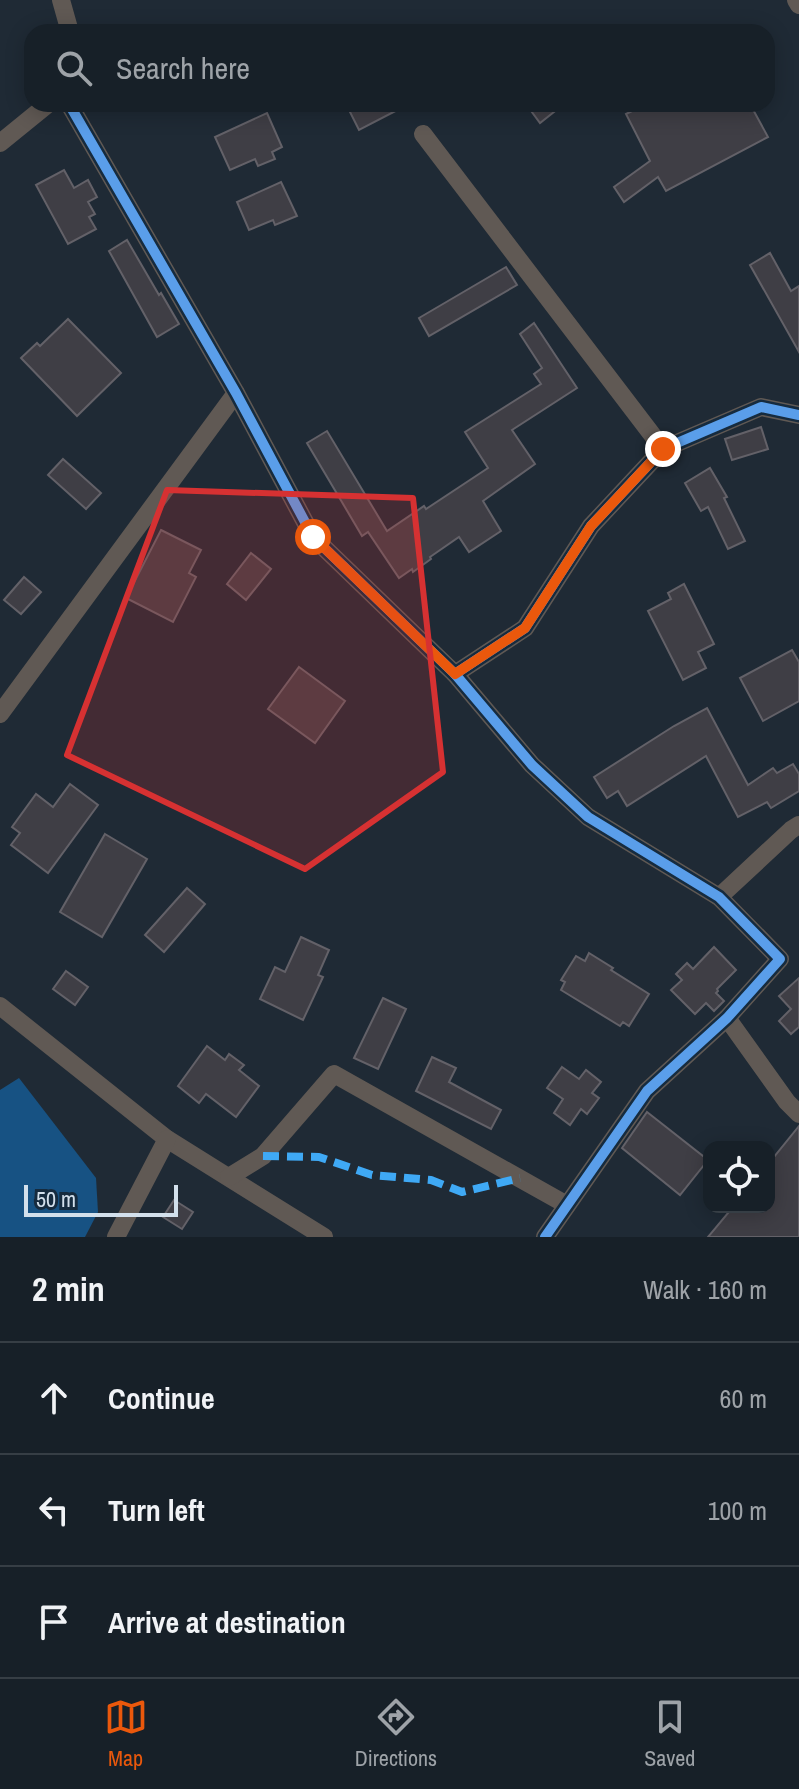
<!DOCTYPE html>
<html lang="en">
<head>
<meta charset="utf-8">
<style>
	body { margin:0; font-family:"Archivo Narrow",sans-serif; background:#202830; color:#f1f3f6 }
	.controls { position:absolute; right:24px; bottom:24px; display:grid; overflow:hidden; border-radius:16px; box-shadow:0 4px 20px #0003 }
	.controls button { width:72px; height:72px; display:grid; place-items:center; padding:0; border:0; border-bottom:2px solid #363e45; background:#172028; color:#f1f3f6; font:40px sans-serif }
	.scale { position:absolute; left:24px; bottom:20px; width:154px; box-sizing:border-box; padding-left:8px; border:4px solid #d3e0ec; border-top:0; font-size:22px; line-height:28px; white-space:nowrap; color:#d3e0ec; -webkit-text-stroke:6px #162b3e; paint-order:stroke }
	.stop { position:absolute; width:24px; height:24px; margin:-18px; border:6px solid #ea580c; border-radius:50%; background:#fff }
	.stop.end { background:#ea580c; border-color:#fff; box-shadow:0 2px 8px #0008 }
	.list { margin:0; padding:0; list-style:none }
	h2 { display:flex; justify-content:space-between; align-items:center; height:104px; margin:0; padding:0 32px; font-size:34px }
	h2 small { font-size:26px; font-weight:400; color:#9ea3a8 }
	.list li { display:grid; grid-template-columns:52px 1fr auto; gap:24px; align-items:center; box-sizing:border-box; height:112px; padding:0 32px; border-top:2px solid #363e45 }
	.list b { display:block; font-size:30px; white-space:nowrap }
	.list em { font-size:26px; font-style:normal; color:#9ea3a8 }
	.icon { flex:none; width:44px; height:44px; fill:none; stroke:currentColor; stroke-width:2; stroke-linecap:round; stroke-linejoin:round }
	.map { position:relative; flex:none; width:799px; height:1237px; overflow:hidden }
	.search { position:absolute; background:#172028; box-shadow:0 4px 20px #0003; left:24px; right:24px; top:24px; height:88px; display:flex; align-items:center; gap:20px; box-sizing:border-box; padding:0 28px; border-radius:24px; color:#9ea3a8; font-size:30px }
	.sheet { height:440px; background:#172028 }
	nav { display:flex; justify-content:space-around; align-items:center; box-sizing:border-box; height:112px; border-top:2px solid #363e45; background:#172028; font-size:22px; color:#9ea3a8 }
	nav a { display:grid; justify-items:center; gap:4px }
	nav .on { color:#ea580c }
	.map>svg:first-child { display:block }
	.forest { fill:#175283 }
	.building { fill:#3f3e45; stroke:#636168; stroke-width:2 }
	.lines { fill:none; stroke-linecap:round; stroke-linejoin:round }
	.street { stroke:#605954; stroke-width:18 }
	.quiet { stroke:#3fa9f5; stroke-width:8; stroke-dasharray:16 8; stroke-linecap:butt }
	.cycleway-casing { stroke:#162b3e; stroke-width:15 }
	.cycleway { stroke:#5a9eea; stroke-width:10 }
	.route { stroke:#ea580c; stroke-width:10 }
	.marked { fill:#d63132; fill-opacity:0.2; stroke:#d63132; stroke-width:6; stroke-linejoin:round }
</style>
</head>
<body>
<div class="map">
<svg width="799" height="1237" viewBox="0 0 799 1237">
	<rect width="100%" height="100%" fill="#1f2a35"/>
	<!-- forest -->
	<path class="forest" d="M19,1078L96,1178L98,1212L85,1237H0V1090Z"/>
	<!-- building -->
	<g class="building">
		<path d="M346,104H409L359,130Z"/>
		<path d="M526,104H564L540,123Z"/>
		<path d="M646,104H750L768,137L666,191L658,177L624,202L614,187L650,161L626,114Z"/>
		<path d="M267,113L282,147L272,152L275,159L258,166L255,159L230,170L215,137Z"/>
		<path d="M64,170L74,188L88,180L97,197L88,202L95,214L89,217L96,229L68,244L36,185Z"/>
		<path d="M281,182L297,216L275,225L273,220L249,230L237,202Z"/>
		<path d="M127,240L159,295L161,293L179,324L157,337L109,251Z"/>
		<path d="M770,253L791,291L799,286V352L750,265Z"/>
		<path d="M506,267L517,285L429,336L419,318Z"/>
		<path d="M68,319L121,373L77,416L21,358L37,343L40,346Z"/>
		<path d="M534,323L577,388L512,430L535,464L483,501L501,531L469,552L459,537L430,557L431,559L413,572L412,569L399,578L368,532L362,536L307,443L327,431L387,531L424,506L426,509L488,468L465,432L541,384L534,374L542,368L520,334Z"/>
		<path d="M761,427L768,449L732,460L725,439Z"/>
		<path d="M63,459L101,493L86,509L48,475Z"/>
		<path d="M710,468L727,497L724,498L745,541L728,549L708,507L701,511L685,483Z"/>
		<path d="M161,530L201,550L189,573L196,577L173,622L126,598Z"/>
		<path d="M251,553L271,569L246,600L227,584Z"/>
		<path d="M24,577L41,592L21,614L4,600Z"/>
		<path d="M684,584L714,644L698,652L706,668L683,680L648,611L671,599L668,593Z"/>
		<path d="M792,650L799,662V701L763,721L740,678Z"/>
		<path d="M299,667L345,701L315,743L268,709Z"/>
		<path d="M707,708L748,785L773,768L777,773L793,764L799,774V791L771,808L767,802L738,817L706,756L627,806L618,791L607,798L594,777L674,726Z"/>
		<path d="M70,784L98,805L48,873L11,845L20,833L12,827L36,794L53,807Z"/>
		<path d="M105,834L147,859L102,937L60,912Z"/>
		<path d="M187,888L205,904L164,952L145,935Z"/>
		<path d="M301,937L329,950L318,975L323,977L303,1020L260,999L275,967L285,972Z"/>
		<path d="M714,947L736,970L717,989L718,991L716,993L724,1001L714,1011L706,1003L695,1014L671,990L682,980L676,974L687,963L693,969Z"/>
		<path d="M589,953L613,968L611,970L649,994L629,1026L623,1022L620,1026L561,990L565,982L561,980L576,956L585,961Z"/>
		<path d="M66,971L88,987L75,1005L53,989Z"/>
		<path d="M799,978V1027L791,1034L779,1021L791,1009L779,996Z"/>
		<path d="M383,998L406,1009L378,1069L354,1058Z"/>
		<path d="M207,1046L225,1060L229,1054L244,1065L239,1070L259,1086L236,1117L206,1094L199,1103L178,1086Z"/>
		<path d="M432,1057L456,1068L449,1082L501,1110L491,1129L416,1091Z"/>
		<path d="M562,1067L579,1079L586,1070L601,1082L592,1093L599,1098L587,1114L581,1109L570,1125L554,1113L563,1099L547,1088Z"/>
		<path d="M647,1112L708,1160L680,1195L622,1148Z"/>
		<path d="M799,1126V1237H708L733,1207H769V1163Z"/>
		<path d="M174,1200L193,1212L182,1229L163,1217Z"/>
	</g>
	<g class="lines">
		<!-- street -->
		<g class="street">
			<path d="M61,0L70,32"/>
			<path d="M796,0L799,5"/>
			<path d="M69,104L236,393L313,537L455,674L532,765L588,817L719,897L780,959L727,1018L647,1091L545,1237"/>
			<path d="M423,134L663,449"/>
			<path d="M0,143L48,104"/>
			<path d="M455,674L525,628L591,526L663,449L761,407L799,415"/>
			<path d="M0,714L236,393"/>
			<path d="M719,897L791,830L799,825"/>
			<path d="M0,1006L167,1139L324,1237"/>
			<path d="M727,1018L787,1102L799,1114"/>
			<path d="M229,1177L263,1156L334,1074L567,1205"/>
			<path d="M116,1237L167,1139"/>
		</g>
		<!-- quiet -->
		<path class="quiet" d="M263,1156L319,1157L372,1175L431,1180L462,1192L520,1178"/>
		<defs>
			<g id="cycleway">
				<path d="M69,104L236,393L313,537L455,674L532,765L588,817L719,897L780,959L727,1018L647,1091L545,1237"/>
				<path d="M455,674L525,628L591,526L663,449L761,407L799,415"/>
			</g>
		</defs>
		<!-- cycleway casing -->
		<use href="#cycleway" class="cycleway-casing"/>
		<!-- cycleway -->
		<use href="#cycleway" class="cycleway"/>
	</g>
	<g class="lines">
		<!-- route -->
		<path class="route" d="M313,537L455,674L525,628L591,526L663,449"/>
	</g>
	<!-- marked area -->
	<path class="marked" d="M167,490L413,498L443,772L305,869L67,755Z"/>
</svg>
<div class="controls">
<button><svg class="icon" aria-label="locate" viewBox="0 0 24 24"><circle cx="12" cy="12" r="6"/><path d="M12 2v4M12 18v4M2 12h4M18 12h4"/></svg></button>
</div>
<div class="scale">50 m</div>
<div class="stop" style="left:313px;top:537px"></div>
<div class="stop end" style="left:663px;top:449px"></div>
<div class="search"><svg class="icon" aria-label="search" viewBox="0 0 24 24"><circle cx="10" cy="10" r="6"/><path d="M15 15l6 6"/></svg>Search here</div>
</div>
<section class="sheet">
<h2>2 min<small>Walk · 160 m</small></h2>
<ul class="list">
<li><svg class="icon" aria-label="ahead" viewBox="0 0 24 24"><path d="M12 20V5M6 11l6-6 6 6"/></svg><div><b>Continue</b></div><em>60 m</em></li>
<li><svg class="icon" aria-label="left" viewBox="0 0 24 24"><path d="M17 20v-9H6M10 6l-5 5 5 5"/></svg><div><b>Turn left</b></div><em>100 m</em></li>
<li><svg class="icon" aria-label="arrive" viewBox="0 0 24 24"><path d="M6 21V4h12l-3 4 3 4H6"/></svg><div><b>Arrive at destination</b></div></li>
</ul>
</section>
<nav>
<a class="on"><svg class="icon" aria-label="map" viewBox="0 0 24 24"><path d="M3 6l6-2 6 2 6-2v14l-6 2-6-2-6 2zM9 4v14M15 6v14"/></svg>Map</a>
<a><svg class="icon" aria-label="directions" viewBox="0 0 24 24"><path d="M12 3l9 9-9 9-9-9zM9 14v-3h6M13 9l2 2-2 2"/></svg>Directions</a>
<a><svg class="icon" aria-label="saved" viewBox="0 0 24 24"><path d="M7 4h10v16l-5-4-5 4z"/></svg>Saved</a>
</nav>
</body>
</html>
